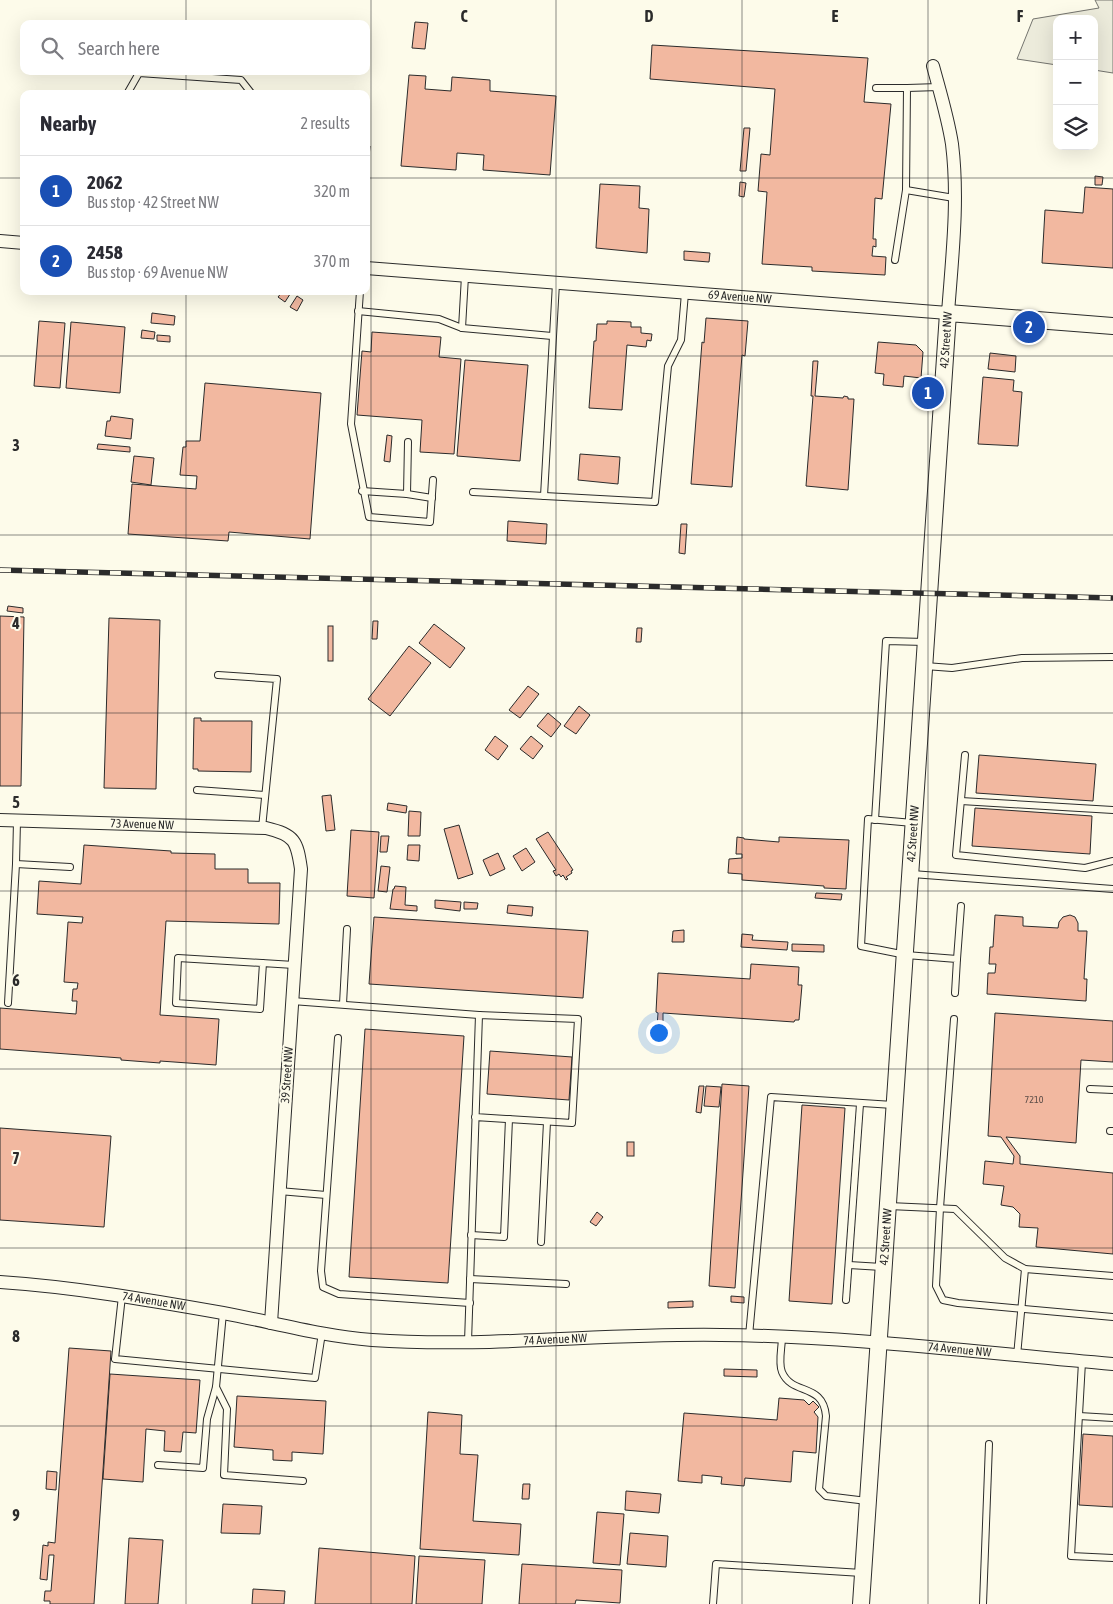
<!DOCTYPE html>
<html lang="en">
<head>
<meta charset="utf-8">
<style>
	body { margin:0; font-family:"Asap Condensed",sans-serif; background:#f7f7f7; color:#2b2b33 }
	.controls { position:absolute; right:15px; top:15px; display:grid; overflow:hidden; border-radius:10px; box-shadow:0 5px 20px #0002 }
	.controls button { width:45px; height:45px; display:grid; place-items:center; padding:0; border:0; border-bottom:1px solid #e1e1e2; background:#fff; color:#2b2b33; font:25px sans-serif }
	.you { position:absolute; left:658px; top:1032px; width:18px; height:18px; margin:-12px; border:4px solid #fff; border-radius:50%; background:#1a73e8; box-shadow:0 0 0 8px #1a73e833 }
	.badge { display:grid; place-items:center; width:32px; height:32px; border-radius:50%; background:#0f766e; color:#fff; font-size:16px; font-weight:700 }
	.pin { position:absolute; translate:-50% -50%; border:2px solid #fff; box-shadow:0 1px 5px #0006 }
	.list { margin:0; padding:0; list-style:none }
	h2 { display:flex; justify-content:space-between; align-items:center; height:65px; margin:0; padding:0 20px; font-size:21px }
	h2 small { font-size:16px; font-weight:400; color:#7c7c81 }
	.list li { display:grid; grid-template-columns:32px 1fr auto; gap:15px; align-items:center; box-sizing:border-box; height:70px; padding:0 20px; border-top:1px solid #e1e1e2 }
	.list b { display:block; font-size:19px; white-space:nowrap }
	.list p { margin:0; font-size:16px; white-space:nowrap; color:#7c7c81 }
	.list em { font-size:16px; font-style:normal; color:#7c7c81 }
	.icon { flex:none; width:28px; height:28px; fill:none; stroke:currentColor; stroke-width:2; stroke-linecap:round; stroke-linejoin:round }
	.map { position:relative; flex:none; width:1113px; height:1604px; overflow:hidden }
	.search { position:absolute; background:#fff; box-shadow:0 5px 20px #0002; left:20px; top:20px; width:350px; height:55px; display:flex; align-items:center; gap:12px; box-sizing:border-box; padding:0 18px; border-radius:10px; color:#7c7c81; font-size:19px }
	.panel { position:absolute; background:#fff; box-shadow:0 5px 20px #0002; left:20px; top:90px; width:350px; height:205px; border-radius:10px }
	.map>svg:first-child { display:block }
	.green { fill:#ecebdb; stroke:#74746e }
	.building { fill:#f2b8a0; stroke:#2b2b2b }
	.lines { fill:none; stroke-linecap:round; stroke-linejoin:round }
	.service-casing { stroke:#2b2b2b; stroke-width:8 }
	.minor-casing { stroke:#2b2b2b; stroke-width:14 }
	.tertiary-casing { stroke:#2b2b2b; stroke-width:18 }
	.service { stroke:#fdfbea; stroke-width:6 }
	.minor { stroke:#fdfbea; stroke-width:12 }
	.tertiary { stroke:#fdfbea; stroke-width:16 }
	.rail-casing { stroke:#2b2b2b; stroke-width:5.5 }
	.rail { stroke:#fdfbea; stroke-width:4; stroke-dasharray:11; stroke-linecap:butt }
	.grid { fill:none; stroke:#2b2b2b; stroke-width:1; stroke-opacity:0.55 }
	.labels { text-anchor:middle; stroke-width:4; stroke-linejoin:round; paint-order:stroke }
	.number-label { font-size:10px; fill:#5d4e48 }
	.street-label { font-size:12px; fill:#2b2b2b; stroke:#fdfbea }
	.grid-label { font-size:16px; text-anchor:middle; font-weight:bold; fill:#2b2b2b; stroke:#fdfbea; stroke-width:4; stroke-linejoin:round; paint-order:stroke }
</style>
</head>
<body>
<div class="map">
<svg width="1113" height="1604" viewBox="0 0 1113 1604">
	<rect width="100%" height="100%" fill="#fdfbea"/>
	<!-- green -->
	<path class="green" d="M1095,0H1113V73L1094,70V19H1057V65L1017,59L1033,19L1099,8Z"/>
	<!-- building -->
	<g class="building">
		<path d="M415,22L428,23L425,49L412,48Z"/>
		<path d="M652,45L868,58L864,102L891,104L882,199L875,198L873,239H876V247L873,246L872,256L886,257L885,275L812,271V267L762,264L767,192L758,191L761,154L770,155L775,89L650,79Z"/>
		<path d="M409,75L426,76L425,89L451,91L452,77L490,80V91L556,96L550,175L483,170L484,155L457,153L456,170L401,166Z"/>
		<path d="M744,128H750L746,171H740Z"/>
		<path d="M366,145L370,146L366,193Z"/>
		<path d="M1095,176L1103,177L1102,185H1095Z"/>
		<path d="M740,182L746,183L744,197L739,196Z"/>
		<path d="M600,184L640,186L639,208L649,209L647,253L596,248Z"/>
		<path d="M1085,187L1113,189V268L1042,263L1045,210L1083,213Z"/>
		<path d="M684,251L710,253L709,262L684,260Z"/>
		<path d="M283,291H292L285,302L278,297Z"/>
		<path d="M297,296L303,300L297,311L290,307Z"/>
		<path d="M152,313L175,316L174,325L151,323Z"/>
		<path d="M706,318L748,321L745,356L742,355L732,487L691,484L702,342L704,343Z"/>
		<path d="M39,321L65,323L60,388L34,386Z"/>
		<path d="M607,321L631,322V327H641V333L652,334L651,341L647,340L646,347L627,345L622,410L589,408L594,341H596L597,324H607Z"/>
		<path d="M71,322L125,327L120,393L66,388Z"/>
		<path d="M142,330L155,332L154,339L141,338Z"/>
		<path d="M372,332L441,337L439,357L461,359L454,454L420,452L422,420L357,415L362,351L371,352Z"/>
		<path d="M157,335L170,336V342L157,341Z"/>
		<path d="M878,342L916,345L923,352L921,378L904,376L903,387L883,385L884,374L875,373Z"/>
		<path d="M990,353L1016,356L1015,372L988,369Z"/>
		<path d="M465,360L528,365L520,461L457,456Z"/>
		<path d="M813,361H818L815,396L843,398L844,396L848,397V399H854L848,490L806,486L813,396H811Z"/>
		<path d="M983,377L1014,380L1013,391L1022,392L1018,446L978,444Z"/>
		<path d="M205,383L321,393L310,539L229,532L228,541L128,534L132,484L196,489L197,476L180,475L183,447H186V441H200Z"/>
		<path d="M111,416L133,419L131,439L105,436L107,421H110Z"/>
		<path d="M387,435L392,436L390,462L384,461Z"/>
		<path d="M98,444L130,447V452L97,449Z"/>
		<path d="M580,454L620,457L618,484L578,480Z"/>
		<path d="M134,456L154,458L151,485L131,482Z"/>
		<path d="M508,521L547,524L546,544L507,541Z"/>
		<path d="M681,524H687L685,554L679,553Z"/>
		<path d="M8,606L23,608V613L7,611Z"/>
		<path d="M0,616L24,617L21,786H0Z"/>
		<path d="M109,618L160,620L156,789L104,788Z"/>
		<path d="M373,621H378L377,639H372Z"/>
		<path d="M434,624L465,648L450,668L419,643Z"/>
		<rect x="328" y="626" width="5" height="35"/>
		<path d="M637,628H642L641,642H636Z"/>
		<path d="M409,646L431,663L390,716L368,699Z"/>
		<path d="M528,686L539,694L520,718L509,710Z"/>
		<path d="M579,706L590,715L576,734L564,726Z"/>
		<path d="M548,713L561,724L551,737L537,726Z"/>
		<path d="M194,718H201V721H252L251,772L198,771V769H193Z"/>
		<path d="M495,736L508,746L498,760L485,750Z"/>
		<path d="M531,736L543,746L533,759L520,749Z"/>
		<path d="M979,755L1096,764L1093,801L976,793Z"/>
		<path d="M331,795L335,830L326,831L322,796Z"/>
		<path d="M388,803L407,806L406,813L387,810Z"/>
		<path d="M975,808L1092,816L1090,854L972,846Z"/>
		<path d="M409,811L421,812L420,836H408Z"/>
		<path d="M459,825L473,874L458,879L444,829Z"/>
		<path d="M351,830L379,832L374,898L347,896Z"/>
		<path d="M548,832L573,870L571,871L572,873L566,877L568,879L566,880L563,875L561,877L559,874L556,876L553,871L556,870L536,839Z"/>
		<path d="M381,836H389L387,852H380Z"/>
		<path d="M737,837L744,838V839L779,842V837L849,840L846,889L824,888V886L742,880V874L728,873L729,859L742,858V854H736Z"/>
		<path d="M84,845L171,851V853L215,854V869H248V883H280L279,924L166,921L160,1015L219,1019L216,1065L160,1061V1063L121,1060V1058L0,1049V1008L76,1014L77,1001H72L73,989H77L78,983L64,982L68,922L82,923L83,917L37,914L39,881L81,884Z"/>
		<path d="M408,845H420L419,861L407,860Z"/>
		<path d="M526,848L535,862L522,871L513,856Z"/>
		<path d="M498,853L505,869L490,876L483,860Z"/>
		<path d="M381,866L390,867L387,892L378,891Z"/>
		<path d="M395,886L406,887L405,905L417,906V911L390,909L393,889H394Z"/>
		<path d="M816,893L842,894L841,900L815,898Z"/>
		<path d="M435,900L461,902L460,911L435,908Z"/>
		<path d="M464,902L478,903L477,909H464Z"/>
		<path d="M508,905L533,907L532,916L507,913Z"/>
		<path d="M995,915L1023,917V926L1058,928L1059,922L1063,917L1070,915L1075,917L1078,923V931H1087L1084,979H1087L1086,1001L987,994L988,973H995L996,964H989L990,947H993Z"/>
		<path d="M374,917L588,931L583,998L369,984Z"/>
		<path d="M684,930V942H672L673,931Z"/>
		<path d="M742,934L753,935L752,940L788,942L787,950L741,947Z"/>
		<path d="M792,944L824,945V952L792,951Z"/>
		<path d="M751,964L799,967L798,985H802L799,1020H795L794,1022L663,1013V1026H657L658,1013L656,1012L658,973L750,979Z"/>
		<path d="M995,1013L1113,1021V1062L1081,1060L1076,1143L1006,1137L1020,1156V1164L1113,1173V1254L1036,1247L1038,1228L1019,1227L1020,1214L1013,1207L1001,1205L1004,1186L983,1184L985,1161L1013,1164L1014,1156L1001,1137L988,1136Z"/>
		<path d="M365,1029L464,1036L448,1283L349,1277Z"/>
		<path d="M490,1051L572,1057L569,1100L487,1094Z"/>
		<path d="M722,1084L749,1086L735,1288L709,1286Z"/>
		<path d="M699,1086H704L701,1113L696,1112Z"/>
		<path d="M706,1086L721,1087L719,1107L704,1106Z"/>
		<path d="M802,1105L845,1108L832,1304L789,1301Z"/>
		<path d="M0,1128L111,1136L104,1227L0,1220Z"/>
		<rect x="627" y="1142" width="7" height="14"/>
		<path d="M597,1212L603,1217L596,1226L590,1222Z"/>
		<path d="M731,1296L744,1297V1303L731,1302Z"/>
		<path d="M693,1301V1307L668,1308V1302Z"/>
		<path d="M69,1348L111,1351L94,1604H50V1601H44L45,1591H51L54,1555H49L47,1580L40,1579L43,1545L48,1546V1542L55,1543Z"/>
		<path d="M724,1369L757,1370V1377L724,1376Z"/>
		<path d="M110,1374L200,1380L196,1433L183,1432L181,1452L164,1451L165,1431L146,1429L143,1482L103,1479Z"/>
		<path d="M237,1396L326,1401L323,1454L292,1452V1461L273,1460V1450L234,1447Z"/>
		<path d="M779,1398L804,1400L809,1405L813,1401L819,1407L814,1412L818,1417L816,1453L793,1451L791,1482L745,1478L744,1486L721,1484L722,1477L702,1475V1483L678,1481L684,1413L777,1420Z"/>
		<path d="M428,1412L462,1415L460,1454L478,1455L473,1521L521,1524L519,1555L420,1549Z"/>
		<path d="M1083,1434L1113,1436V1507L1079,1505Z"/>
		<path d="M47,1471L57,1472L56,1490L46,1489Z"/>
		<path d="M523,1484H530L529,1499H522Z"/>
		<path d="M626,1491L661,1494L659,1513L625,1510Z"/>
		<path d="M223,1504L262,1506L260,1534L221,1533Z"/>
		<path d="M597,1512L624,1514L620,1565L593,1563Z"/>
		<path d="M630,1533L668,1536L666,1567L627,1564Z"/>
		<path d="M129,1538L163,1540L158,1604H125Z"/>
		<path d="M319,1548L415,1556L412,1604H315Z"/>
		<path d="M419,1556L485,1560L482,1604H416Z"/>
		<path d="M522,1564L622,1570L620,1603L576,1600L575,1604H519Z"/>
		<path d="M253,1589L285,1591L284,1604H252Z"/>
	</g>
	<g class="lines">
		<defs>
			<g id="service">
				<path d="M876,88H907"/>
				<path d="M127,94L139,73L241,80L252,94"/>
				<path d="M906,190L907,88L939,87"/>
				<path d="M895,260L906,190L954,198"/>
				<path d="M360,291L351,424L369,517L430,522L433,480"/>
				<path d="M358,311L439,319L462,328L552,336"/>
				<path d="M462,328L465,276"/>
				<path d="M362,491L407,494L408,442"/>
				<path d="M473,492L655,502L668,366L681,340L685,293"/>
				<path d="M407,494L432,498"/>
				<path d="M544,496L556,283"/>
				<path d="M925,666L952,668L1022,658L1113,657"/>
				<path d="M218,675L277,679L262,828"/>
				<path d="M965,755L956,855L1085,868L1113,861"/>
				<path d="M197,790L265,795"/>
				<path d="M961,801L1113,810"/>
				<path d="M875,820L886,641L925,642"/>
				<path d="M913,823L868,819L861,946L906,955L957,959L955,993"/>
				<path d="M16,864L70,867"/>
				<path d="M912,874L1113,889"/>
				<path d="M957,959L961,906"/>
				<path d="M263,963L260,1009L176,1003L178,958L294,965"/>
				<path d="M292,1001L479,1015"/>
				<path d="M8,1003L16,864L17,821"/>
				<path d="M343,1004L347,929"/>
				<path d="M954,1019L940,1208L936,1286L943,1300L958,1303L1113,1317"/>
				<path d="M338,1038L321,1271L323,1287L339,1294L470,1303"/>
				<path d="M1090,1089L1113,1090"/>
				<path d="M1110,1131H1113"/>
				<path d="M279,1191L326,1195"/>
				<path d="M889,1206L955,1209L1005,1258L1025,1269L1017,1356"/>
				<path d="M471,1235L504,1237L509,1119"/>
				<path d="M541,1242L547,1122"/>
				<path d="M849,1265L882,1267"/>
				<path d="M1025,1269L1113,1276"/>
				<path d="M470,1279L566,1284"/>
				<path d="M122,1296L115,1359L315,1378L322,1333"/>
				<path d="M846,1300L860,1104"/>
				<path d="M749,1336L771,1097L893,1105"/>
				<path d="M782,1337C782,1347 778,1363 782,1372C792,1396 823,1382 826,1416L819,1489L826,1496L867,1501"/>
				<path d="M468,1342L479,1015L578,1019L572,1123L475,1117"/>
				<path d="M1082,1362L1071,1556L1113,1558"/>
				<path d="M216,1387L227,1409L224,1475L303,1481"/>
				<path d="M1079,1416L1113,1418"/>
				<path d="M158,1465L203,1468L207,1419L216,1387L223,1313"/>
				<path d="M713,1604L716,1564L862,1573"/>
				<path d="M983,1604L989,1444"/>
			</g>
			<g id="minor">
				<path d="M0,241L24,243"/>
				<path id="s1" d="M366,268L948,313C952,258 959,200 952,144C948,118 940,92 933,66"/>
				<path id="s2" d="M0,820L266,828C295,835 297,841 301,869L271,1323"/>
				<path id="s3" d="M0,1282C75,1287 149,1300 223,1313C272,1322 321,1336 372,1340C488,1348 605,1333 721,1335C852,1336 983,1353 1113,1364"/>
			</g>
			<g id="tertiary">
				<path id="s4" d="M861,1604L948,313L1113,326"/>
			</g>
		</defs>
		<!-- service casing -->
		<use href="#service" class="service-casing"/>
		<!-- minor casing -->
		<use href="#minor" class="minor-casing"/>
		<!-- tertiary casing -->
		<use href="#tertiary" class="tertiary-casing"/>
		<!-- service -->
		<use href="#service" class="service"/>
		<!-- minor -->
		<use href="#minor" class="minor"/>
		<!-- tertiary -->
		<use href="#tertiary" class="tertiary"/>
		<defs>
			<path id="rail" d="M0,570L1113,598"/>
		</defs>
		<!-- rail casing -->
		<use href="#rail" class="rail-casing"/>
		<!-- rail -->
		<use href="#rail" class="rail"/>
	</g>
	<!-- grid -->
	<path class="grid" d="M186,0V24M371,0V1604M556,0V1604M742,0V1604M928,0V1604M186,71V94M0,178H24M366,178H1113M186,291V1604M0,356H1113M0,535H1113M0,713H1113M0,891H1113M0,1069H1113M0,1248H1113M0,1426H1113"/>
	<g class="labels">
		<!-- number labels -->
		<g class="number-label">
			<text x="1034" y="1103">7210</text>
		</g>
		<!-- street labels -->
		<g class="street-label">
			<text dy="4" stroke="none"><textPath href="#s1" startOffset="375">69 Avenue NW</textPath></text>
			<text transform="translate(946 340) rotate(-86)" y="4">42 Street NW</text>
			<text dy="4" stroke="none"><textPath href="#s2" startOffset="142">73 Avenue NW</textPath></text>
			<text dy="4" stroke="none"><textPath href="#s4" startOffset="772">42 Street NW</textPath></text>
			<text transform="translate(287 1075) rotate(-86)" y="4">39 Street NW</text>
			<text dy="4" stroke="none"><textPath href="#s4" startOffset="368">42 Street NW</textPath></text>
			<text dy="4" stroke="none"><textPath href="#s3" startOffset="155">74 Avenue NW</textPath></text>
			<text dy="4" stroke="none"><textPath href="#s3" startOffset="560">74 Avenue NW</textPath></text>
			<text dy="4" stroke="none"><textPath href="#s3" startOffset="965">74 Avenue NW</textPath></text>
		</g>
	</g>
	<g class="grid-label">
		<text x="464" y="22">C</text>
		<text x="649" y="22">D</text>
		<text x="835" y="22">E</text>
		<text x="1020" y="22">F</text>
		<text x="16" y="451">3</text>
		<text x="16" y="629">4</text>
		<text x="16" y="808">5</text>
		<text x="16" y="986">6</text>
		<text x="16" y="1164">7</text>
		<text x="16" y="1342">8</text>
		<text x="16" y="1521">9</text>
	</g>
</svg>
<div class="controls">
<button>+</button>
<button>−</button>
<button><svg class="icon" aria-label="layers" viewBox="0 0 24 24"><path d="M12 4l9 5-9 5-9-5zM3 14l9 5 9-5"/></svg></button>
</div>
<div class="you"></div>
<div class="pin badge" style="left:928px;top:393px;background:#1a4fb4">1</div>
<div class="pin badge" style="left:1029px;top:327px;background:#1a4fb4">2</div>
<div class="search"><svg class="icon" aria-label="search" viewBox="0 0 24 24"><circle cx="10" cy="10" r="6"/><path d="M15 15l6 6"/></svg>Search here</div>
<section class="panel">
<h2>Nearby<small>2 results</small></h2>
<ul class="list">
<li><span class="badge" style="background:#1a4fb4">1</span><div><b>2062</b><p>Bus stop · 42 Street NW</p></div><em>320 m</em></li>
<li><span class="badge" style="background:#1a4fb4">2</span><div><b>2458</b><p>Bus stop · 69 Avenue NW</p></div><em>370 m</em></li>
</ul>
</section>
</div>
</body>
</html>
